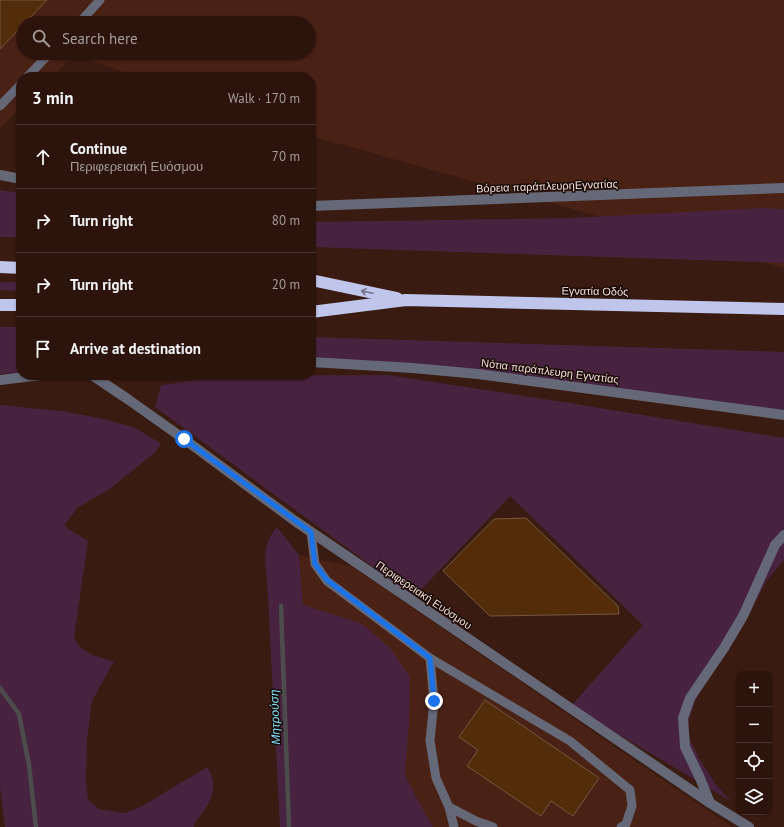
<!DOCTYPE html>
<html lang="en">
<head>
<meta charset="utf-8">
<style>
	body { margin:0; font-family:"PT Sans",sans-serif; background:#341d16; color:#f1f3f6 }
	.controls { position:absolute; right:12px; bottom:12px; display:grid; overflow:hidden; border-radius:8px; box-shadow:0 1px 3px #0004 }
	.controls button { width:36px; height:36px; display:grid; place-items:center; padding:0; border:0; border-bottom:1px solid #48332e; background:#2c140d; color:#f1f3f6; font:20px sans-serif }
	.stop { position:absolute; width:12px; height:12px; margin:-9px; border:3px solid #1a73e8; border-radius:50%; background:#fff }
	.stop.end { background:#1a73e8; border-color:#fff; box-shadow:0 1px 4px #0008 }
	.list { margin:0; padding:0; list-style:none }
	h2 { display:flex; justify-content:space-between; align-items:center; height:52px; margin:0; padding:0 16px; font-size:17px }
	h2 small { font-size:13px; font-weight:400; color:#a69e9d }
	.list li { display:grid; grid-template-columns:26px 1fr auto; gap:12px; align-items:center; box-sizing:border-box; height:64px; padding:0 16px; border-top:1px solid #48332e }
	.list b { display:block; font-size:15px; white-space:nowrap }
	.list p { margin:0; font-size:13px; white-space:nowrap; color:#a69e9d }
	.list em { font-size:13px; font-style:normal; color:#a69e9d }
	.icon { flex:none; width:22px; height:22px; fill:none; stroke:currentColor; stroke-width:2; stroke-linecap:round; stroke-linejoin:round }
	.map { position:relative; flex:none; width:784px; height:827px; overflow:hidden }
	.search { position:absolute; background:#2c140d; box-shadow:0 1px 3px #0004; left:16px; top:16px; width:300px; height:44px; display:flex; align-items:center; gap:10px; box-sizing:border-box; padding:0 14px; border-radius:22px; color:#a69e9d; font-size:15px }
	.panel { position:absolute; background:#2c140d; box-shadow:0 1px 3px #0004; left:16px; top:72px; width:300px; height:308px; border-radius:16px }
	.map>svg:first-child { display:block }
	.built { fill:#492115; fill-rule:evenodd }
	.green { fill:#48233f }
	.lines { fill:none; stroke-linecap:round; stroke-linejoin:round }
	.stream { stroke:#4c4c4c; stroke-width:4.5 }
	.building { fill:#532d09; stroke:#765740 }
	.service { stroke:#656877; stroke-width:9 }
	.minor { stroke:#656877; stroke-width:10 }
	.tertiary { stroke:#656877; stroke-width:10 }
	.motorway { stroke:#bfc5eb; stroke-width:12 }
	.oneway { stroke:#747184 }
	.route { stroke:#1a73e8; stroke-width:5 }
	.labels { text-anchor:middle; stroke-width:3; stroke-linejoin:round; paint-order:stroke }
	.street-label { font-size:11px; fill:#f6dfd9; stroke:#180a06 }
	.water-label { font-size:12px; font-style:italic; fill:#83e2fc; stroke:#180a06 }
</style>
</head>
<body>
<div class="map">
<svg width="784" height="827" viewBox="0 0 784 827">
	<rect width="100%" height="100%" fill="#3a1b11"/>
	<!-- built -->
	<g class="built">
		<path d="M0,0H784V268L311,136V77H139L74,55L52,77H21V107L0,128ZM23,23H309V53H23Z"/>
		<path d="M299,555L353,567L732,827H320Z"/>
	</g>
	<!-- green -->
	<g class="green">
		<path d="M0,190L21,193V237H0Z"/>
		<path d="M763,208L784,209V263L311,247V222L568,218Z"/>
		<path d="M0,282H21V291L0,290Z"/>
		<path d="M0,327H21V372L0,374Z"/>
		<path d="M311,337L784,352V419L311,357Z"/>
		<path d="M388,375L557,401L784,438V560L767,580L742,628L724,657L701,686L694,705L688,724L690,740L699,758L716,785L732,802L571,706L643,625L510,496L414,597L155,407L161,385L228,376Z"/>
		<path d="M0,405L61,411L104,419L136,428L161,444L154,453L111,488L77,508L64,526L88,541L74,637C80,653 100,658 114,661L92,701L87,739L86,783L88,799L99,809L125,813L142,806L207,767C222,789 207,807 194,824V827H5L0,786Z"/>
		<path d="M277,527L299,555L303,605L361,623L390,648L410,677L409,722L405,775L416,797L433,827H280L267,580C265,559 262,544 277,527Z"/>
	</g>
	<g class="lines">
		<!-- stream -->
		<g class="stream">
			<path d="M281,606L289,827"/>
			<path d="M0,688L19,714L29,765L36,827"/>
		</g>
	</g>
	<!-- building -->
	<g class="building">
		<path d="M0,0H47L25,23H23V25L0,49Z"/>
		<path d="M526,518L618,606L619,614L490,616L443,571L494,519Z"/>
		<path d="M485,700L599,778L573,816L551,801L541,816L467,766L478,750L459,737Z"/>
	</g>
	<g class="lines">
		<!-- service -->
		<g class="service">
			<path d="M79,23L100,0"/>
			<path d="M27,77L50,53"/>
			<path d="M0,106L21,84"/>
			<path d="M311,532L315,564L327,581L430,658L570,741L630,790L632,806L626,824L621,827"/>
			<path d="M430,658L434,701L430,741L436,778L449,807L454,827"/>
			<path d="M449,807L476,821L493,827"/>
		</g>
		<!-- minor -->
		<g class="minor">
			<path d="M92,375L129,400L184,439L295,521L710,803L749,827"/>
			<path d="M710,803L700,778L685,747L683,718L690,698L724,648L743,616L775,545L784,535"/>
		</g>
		<!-- tertiary -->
		<g class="tertiary">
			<path d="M0,175L21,179"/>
			<path d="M311,206L784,188"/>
			<path d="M311,362L413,368L478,374L784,415"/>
			<path d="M0,380L41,375"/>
		</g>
		<!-- motorway -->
		<g class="motorway">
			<path d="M0,267L21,268"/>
			<path d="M311,280L397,298"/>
			<path d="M0,305H21"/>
			<path d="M311,312L406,300L784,309"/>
		</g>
	</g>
	<!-- one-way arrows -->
	<defs><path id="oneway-shaft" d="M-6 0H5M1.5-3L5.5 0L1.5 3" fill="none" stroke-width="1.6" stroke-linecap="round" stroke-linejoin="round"/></defs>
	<use class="oneway" href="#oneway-shaft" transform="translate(367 292) rotate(-168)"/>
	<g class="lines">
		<!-- route -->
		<path class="route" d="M184,439L311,532L315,564L327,580L430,658L434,701"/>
	</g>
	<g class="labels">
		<!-- street labels -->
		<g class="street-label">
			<text transform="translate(547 186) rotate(-2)" y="4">Βόρεια παράπλευρηΕγνατίας</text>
			<text transform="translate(595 291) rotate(1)" y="4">Εγνατία Οδός</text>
			<text transform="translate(550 371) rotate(7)" y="4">Νότια παράπλευρη Εγνατίας</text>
			<text transform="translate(424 595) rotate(34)" y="4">Περιφερειακή Ευόσμου</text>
		</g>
		<!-- water labels -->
		<g class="water-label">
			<text transform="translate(275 717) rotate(-92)" y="4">Μητρούση</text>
		</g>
	</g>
</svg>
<div class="controls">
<button>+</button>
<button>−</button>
<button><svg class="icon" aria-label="locate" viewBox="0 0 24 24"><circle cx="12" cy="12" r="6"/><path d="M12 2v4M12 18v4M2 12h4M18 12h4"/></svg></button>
<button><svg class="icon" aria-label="layers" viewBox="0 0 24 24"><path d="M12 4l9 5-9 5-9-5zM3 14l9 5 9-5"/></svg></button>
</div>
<div class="stop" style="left:184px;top:439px"></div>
<div class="stop end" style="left:434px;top:701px"></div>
<div class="search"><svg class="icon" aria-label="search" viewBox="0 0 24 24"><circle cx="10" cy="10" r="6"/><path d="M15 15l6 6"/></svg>Search here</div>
<section class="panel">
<h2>3 min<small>Walk · 170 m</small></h2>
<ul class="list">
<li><svg class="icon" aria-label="ahead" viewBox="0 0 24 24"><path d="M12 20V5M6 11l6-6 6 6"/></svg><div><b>Continue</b><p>Περιφερειακή Ευόσμου</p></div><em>70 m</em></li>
<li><svg class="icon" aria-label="right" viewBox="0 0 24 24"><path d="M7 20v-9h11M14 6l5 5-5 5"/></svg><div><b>Turn right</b></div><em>80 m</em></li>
<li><svg class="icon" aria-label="right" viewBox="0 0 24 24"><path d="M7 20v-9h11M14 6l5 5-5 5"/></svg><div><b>Turn right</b></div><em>20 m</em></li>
<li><svg class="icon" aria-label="arrive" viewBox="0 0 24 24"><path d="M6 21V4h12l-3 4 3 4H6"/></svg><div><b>Arrive at destination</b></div></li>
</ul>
</section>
</div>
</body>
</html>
